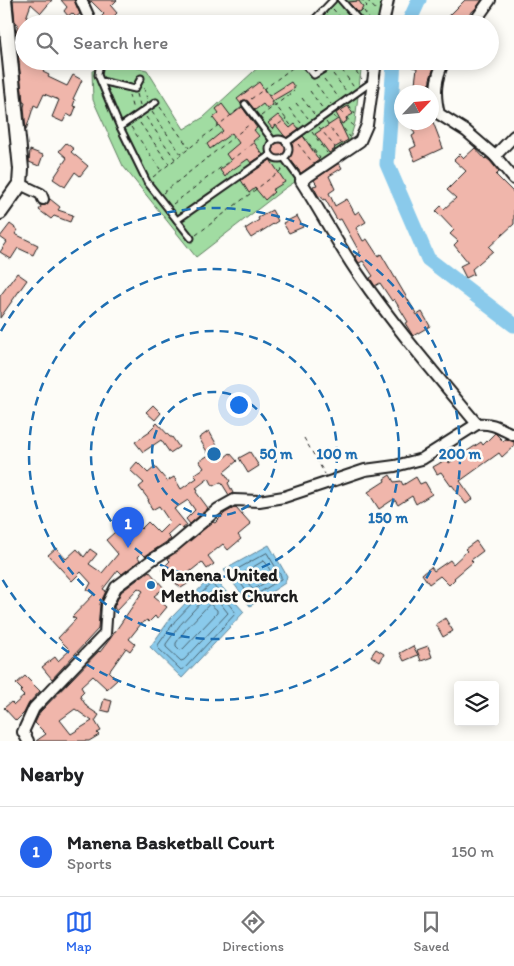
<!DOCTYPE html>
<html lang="en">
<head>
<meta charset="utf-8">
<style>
	body { margin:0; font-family:Itim,sans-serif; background:#f6f6f6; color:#202124 }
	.controls { position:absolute; right:15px; bottom:15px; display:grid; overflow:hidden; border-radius:5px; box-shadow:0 2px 12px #0003 }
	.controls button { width:45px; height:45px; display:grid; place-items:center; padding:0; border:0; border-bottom:1px solid #e0e0e0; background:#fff; color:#202124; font:25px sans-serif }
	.compass { position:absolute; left:394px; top:85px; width:45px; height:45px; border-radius:50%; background:#fff; box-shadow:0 2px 12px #0003; rotate:64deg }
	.you { position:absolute; left:238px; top:404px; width:18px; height:18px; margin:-12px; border:4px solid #fff; border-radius:50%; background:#1a73e8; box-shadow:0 0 0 8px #1a73e833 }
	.badge { display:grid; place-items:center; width:32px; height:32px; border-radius:50%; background:#2563eb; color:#fff; font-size:16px; font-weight:700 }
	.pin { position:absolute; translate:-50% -41px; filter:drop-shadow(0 1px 2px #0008) }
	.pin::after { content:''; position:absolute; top:26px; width:18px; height:15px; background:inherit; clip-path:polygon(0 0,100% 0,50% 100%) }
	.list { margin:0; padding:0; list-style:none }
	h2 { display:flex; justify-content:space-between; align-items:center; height:65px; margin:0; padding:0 20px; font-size:21px }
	h2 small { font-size:16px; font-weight:400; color:#757577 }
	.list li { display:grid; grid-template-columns:32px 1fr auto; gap:15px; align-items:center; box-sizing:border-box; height:90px; padding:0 20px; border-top:1px solid #e0e0e0 }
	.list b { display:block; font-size:19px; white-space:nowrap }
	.list p { margin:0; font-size:16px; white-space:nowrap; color:#757577 }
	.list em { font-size:16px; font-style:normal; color:#757577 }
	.icon { flex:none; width:28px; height:28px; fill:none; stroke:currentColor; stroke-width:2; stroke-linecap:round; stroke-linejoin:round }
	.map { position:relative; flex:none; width:514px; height:741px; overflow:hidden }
	.search { position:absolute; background:#fff; box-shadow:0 2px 12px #0003; left:15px; right:15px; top:15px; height:55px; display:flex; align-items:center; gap:12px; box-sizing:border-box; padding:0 18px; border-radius:28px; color:#757577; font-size:19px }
	.sheet { height:155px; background:#fff }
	nav { display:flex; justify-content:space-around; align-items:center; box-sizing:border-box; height:70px; border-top:1px solid #e0e0e0; background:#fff; font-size:14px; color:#757577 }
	nav a { display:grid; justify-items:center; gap:2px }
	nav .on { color:#2563eb }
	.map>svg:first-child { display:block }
	.green { fill:#a1dca2; stroke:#5e7c5f }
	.water { fill:#8acaeb; stroke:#5e8498 }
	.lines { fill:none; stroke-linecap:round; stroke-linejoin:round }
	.shore { stroke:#48626f; stroke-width:1 }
	.river { stroke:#8acaeb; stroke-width:15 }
	.building { fill:#f0b6ab; stroke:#1c1c1c; fill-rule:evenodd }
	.lane-casing { stroke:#1c1c1c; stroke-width:9 }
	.street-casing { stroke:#1c1c1c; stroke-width:14 }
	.secondary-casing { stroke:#1c1c1c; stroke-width:18 }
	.path { stroke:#1c1c1c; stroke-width:1; stroke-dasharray:4 4; stroke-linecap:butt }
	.lane { stroke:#fdfcf7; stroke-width:5 }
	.street { stroke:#fdfcf7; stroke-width:10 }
	.secondary { stroke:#fdfcf7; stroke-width:14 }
	.ring { fill:none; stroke:#1f6fb2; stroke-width:2.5; stroke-dasharray:9 6 }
	.poi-dot { fill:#1f6fb2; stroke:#fdfcf7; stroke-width:2 }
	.labels { text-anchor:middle; stroke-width:5; stroke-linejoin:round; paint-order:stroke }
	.poi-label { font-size:18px; font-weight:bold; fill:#1c1c1c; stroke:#fdfcf7; text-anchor:start }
	.centre { fill:#1f6fb2; stroke:#fdfcf7; stroke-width:2.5 }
	.ring-label { font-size:15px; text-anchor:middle; font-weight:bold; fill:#1f6fb2; stroke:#fdfcf7; stroke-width:5; stroke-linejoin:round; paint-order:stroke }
</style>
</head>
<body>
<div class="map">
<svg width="514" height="741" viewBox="0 0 514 741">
	<rect width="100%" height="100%" fill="#fdfcf7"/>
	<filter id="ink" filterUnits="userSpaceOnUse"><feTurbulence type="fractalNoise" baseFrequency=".02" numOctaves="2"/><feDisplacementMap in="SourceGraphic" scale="10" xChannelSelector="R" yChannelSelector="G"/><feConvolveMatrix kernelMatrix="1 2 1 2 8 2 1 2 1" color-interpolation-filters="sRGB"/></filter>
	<g filter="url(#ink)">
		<!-- green -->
		<g class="green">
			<path d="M328,0H385V4L378,24H304Z"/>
			<path d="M265,61H362L355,122L349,143L307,174L284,189L196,257L123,166L93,100L92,71L116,63L147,70L184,129L204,117Z"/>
		</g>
		<!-- water -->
		<g class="water">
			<path d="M269,545L287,576L285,583L250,606L224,570Z"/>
			<path d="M212,576L244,612L182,678L150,647L171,618Z"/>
		</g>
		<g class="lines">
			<!-- shore -->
			<g class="shore">
				<path d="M267,553L281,576V579L251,598L233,572Z"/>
				<path d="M264,561L266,563L274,577L253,590L242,574Z"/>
				<path d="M211,584L213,585L236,613L184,669L181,670L158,648V645L175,621Z"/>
				<path d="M210,593L213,594L228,613L184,660L181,661L166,647V644L180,625Z"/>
				<path d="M210,604L217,610V613L183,649L180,650L176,646V643L186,629Z"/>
			</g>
			<!-- river -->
			<g class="river">
				<path d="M408,24L419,0"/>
				<path d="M394,61L387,164L428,259L514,325"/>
			</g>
		</g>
		<!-- building -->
		<g class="building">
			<path d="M13,0H52L41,13L31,4L26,18L34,24H24V61L33,65L35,61H43L48,64L43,72L49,75L48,77L67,86L73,75L82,80L73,99L75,100L73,106L76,107L72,117L67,114L63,122L52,117L59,100L44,94L38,107L34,105L26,130L24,107L25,103L23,102L16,32L18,24L15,23Z"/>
			<path d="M61,0H74L80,14L76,17L72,13L68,16L64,11L67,7Z"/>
			<path d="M89,0H117L111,6L117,13L114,16L120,24H99L98,20L104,14L91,1L90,3Z"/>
			<path d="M465,0H482L476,8L459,24H441Z"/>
			<path d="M359,1L363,7L361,11L358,12L348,2Z"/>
			<path d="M413,61H436L430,79L429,92H418L414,91L417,68L412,67Z"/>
			<path d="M259,82L269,96L291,82L295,88L271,102L273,105L267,109L263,104L255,110L246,100H243L241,104L237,99Z"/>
			<path d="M222,104L231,116L242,107L257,128L254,130L259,136L253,141L263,155L251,163L248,159L229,172L225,177L220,170L231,161L226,154L239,143L232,133L210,149L207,144L223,131L213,118L219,113L216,109Z"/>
			<path d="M348,106L353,114L346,118L347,121L342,124L336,113Z"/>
			<path d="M278,115L290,128L295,124L299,129L286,138L276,125L272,128L268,123Z"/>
			<path d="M338,119L348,140L334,148L335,149L329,153L315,134Z"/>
			<path d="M415,122H433L443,148L415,161L410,149L416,146L412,136L415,134L410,124Z"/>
			<path d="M303,136L319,160L301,173L287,155L282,154L280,158L271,161L285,182L272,190L274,192L265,200L255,188L249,193L241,180L273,158L274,153L270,151L271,145L283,140L282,145L287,147Z"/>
			<path d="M66,143L74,149L71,152L88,166L80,176L75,172L65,187L53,179L67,158L59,151Z"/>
			<path d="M475,148L485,159L486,158L490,161L499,172L496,175L514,193V224L489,247L493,251L472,269L474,274L466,278L460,266L468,262L454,245L458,241L450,234L454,230L436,211L441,206L444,209L456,198L447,190L466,171L454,160L460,154L464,158Z"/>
			<path d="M30,150L43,155L39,166L29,162Z"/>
			<path d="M339,163L342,168L329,176L335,189L329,193L335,206L347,199L355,214L359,211L366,222L356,228L363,241L367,239L378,256L381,254L417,315L422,312L430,326L413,336L405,323L408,322L394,299L392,301L380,283L375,286L370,278L373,276L363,261L359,263L355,256L360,253L341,219L338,220L336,218L325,199L323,200L321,196L319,197L313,186L317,185L314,180Z"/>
			<path d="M50,199L60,207L58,210L73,215L70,222L54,216L51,219L39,210L41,207L39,204L46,205Z"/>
			<path d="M272,210L278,221L251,238L245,229L259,220L258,218Z"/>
			<path d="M297,216L303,227L289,233L283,223Z"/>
			<path d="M10,224L18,230L15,234L38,245L33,255L18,248L11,259L0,252L7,242L0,237Z"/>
			<path d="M17,273L27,280L0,318V296Z"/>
			<path d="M153,405L161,413L155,420L146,412Z"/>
			<path d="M157,423L170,437H172L179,447L170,453L161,440L143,452L135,442L150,432L149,431Z"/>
			<path d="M209,431L224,458L230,453L237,461L224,472L230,481L228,483L233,493L229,495L221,482L213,486L209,478L196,488L198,491L196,492L208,508L190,524L186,519L195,510L188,500L174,509L187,525L182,529L178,525L167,535L171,539L145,556L142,553L138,557L140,560L122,574L118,570L103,589L106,591L100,604L98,629L52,679L42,667L55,657L58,661L70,650L58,638L76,619L72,617L94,594L87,590L91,583L81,572L72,581L48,555L56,548L66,559L77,549L84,557L90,549L97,554L89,564L102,573L118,554L106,540L123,525L127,530L135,523L141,529L148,522L159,533L170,522L159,506L152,510L148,500H149L139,487L144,483L130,470L137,462L148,473L155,467L167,481L174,477L181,489L197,478L194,475L204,468L199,461L209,455L199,438Z"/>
			<path d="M495,433L503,441L506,439L514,442V446L502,457L499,453L460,481L473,499L466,504L452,485L451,486L441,472L437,474L433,467L447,459L449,463L481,442L483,445Z"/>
			<path d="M250,452L259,466L248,473L239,458Z"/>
			<path d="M390,475L394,482L401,481L403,485L416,477L420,484L425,482L432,494L416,504L412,496L398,505L394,499L379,509L368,492L385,481L384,479Z"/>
			<path d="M236,507L251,524L238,535L241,539L228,550L223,544L208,556L214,564L207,569L202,562L187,574L192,581L181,588L161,570L170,561L168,559L170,556L213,522L215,523L225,513Z"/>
			<path d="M476,541L483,551L471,560L473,562L454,578L455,579L449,585L440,576L429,584L422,574L431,567L434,571L450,560L453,564L467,551L465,549Z"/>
			<path d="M149,571L164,588L154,596L167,607L157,619L155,616L149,622L147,620L141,624L129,639L135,644L130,651L126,648L109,672L117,680L107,689L93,676L81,687L84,692L80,696L87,707L99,715L95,721L101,731L97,733L99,735L89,741H36L46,734L35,723L40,712L99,651L100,652L110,639L143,591L138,588L116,611L114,607L121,592ZM75,709L92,721L71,734L60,720Z"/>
			<path d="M445,618L453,631L443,637L436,624Z"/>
			<path d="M413,646L418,655L404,661L400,653Z"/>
			<path d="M428,646L432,657L421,661L417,650Z"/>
			<path d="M376,649L384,654L380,662L371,656Z"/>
			<path d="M25,676L40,691L29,703L24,713L16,721L4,708L11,702L14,705L24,696L20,692L22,690L16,684Z"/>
			<path d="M104,699L112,701L109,712L101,710Z"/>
		</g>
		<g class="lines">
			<defs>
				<g id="lane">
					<path d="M341,0L362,24"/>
					<path d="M310,24L333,0"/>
					<path d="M100,61L98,75L119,125L147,182L191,238"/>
					<path d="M302,61L314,75L337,61"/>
					<path d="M101,81L135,89L141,78"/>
					<path d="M245,104L273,141"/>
					<path d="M120,127L156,102"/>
					<circle cx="279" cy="149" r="10"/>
					<path d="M286,143L373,81"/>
					<path d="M284,158L301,181"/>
					<path d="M177,220L270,155"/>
				</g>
				<g id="street">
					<path d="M81,0L92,24"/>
					<path d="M383,24L388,0"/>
					<path d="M473,24L490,0"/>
					<path d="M376,61L367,125L360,141L301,181C321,212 338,245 359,275C395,327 437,376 477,424"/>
					<path d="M444,61C435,79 434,94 439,114L466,131L495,156L514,179"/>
					<path d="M495,156L514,136"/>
					<path d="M20,184L41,194L43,199"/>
					<path d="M28,741L23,732L34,708L105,634L107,605L116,587L153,559L174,546L218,509L234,500L259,501L284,497L365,470L395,466L422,459L477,424C492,422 501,429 514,435"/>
				</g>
				<path id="secondary" d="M0,212L20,184L21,169L4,0"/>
			</defs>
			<!-- lane casing -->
			<use href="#lane" class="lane-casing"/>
			<!-- street casing -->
			<use href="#street" class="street-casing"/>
			<!-- secondary casing -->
			<use href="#secondary" class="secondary-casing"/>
			<!-- path -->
			<g class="path">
				<path d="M367,0L377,11"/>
				<path d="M333,9L346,24"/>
				<path d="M364,11L373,24"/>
				<path d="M360,13L367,6L362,0"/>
				<path d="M327,15L335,24"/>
				<path d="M351,65L362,79"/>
				<path d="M342,70L353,86"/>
				<path d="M333,74L346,91"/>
				<path d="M324,79L339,98"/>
				<path d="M316,84L331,104"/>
				<path d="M144,88L147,99"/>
				<path d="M264,90L293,128"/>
				<path d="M310,91L323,109"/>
				<path d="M137,94L140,105"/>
				<path d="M129,95L133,110"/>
				<path d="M302,98L314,114"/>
				<path d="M251,99L296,65"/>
				<path d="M296,103L308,118"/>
				<path d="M349,105L355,114"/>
				<path d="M160,107L189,148"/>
				<path d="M289,108L301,123"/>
				<path d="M341,111L356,129"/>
				<path d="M152,112L181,154"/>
				<path d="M261,116L294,91"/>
				<path d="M334,116L350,137"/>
				<path d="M146,117L175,159"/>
				<path d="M326,122L341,143"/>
				<path d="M140,123L169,164"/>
				<path d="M131,127L160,169"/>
				<path d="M319,127L335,147"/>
				<path d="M272,129L286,119"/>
				<path d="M312,132L327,153"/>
				<path d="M304,137L320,158"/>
				<path d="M298,144L313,163"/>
				<path d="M153,177L240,108"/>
				<path d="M163,193L250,124"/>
				<path d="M173,204L261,137"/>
				<path d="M196,235L284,168"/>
				<path d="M304,438L325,474"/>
			</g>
			<!-- lane -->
			<use href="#lane" class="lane"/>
			<!-- street -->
			<use href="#street" class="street"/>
			<!-- secondary -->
			<use href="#secondary" class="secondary"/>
		</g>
	</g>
	<!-- distance rings -->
	<g class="ring">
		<circle cx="214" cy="454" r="62"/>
		<circle cx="214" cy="454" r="123"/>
		<circle cx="214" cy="454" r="185"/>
		<path d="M1 331A246 246 0 1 1 1 577"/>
	</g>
	<!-- markers -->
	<circle class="poi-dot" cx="151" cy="585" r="5"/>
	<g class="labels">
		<!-- poi labels -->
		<g class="poi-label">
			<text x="161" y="581">Manena United<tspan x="161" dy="21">Methodist Church</tspan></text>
		</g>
	</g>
	<circle cx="214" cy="454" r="8" class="centre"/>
	<g class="ring-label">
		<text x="276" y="459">50 m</text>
		<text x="337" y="459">100 m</text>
		<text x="460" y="459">200 m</text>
		<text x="388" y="523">150 m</text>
	</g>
</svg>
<div class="controls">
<button><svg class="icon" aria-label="layers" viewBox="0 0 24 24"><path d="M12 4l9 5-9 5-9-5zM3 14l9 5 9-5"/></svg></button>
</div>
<svg class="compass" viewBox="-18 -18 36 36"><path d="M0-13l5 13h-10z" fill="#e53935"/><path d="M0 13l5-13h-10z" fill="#757577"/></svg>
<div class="you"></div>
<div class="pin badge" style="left:128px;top:548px">1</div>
<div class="search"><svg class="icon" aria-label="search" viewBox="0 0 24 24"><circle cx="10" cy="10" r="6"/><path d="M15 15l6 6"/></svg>Search here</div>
</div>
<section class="sheet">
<h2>Nearby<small></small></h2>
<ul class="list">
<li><span class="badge">1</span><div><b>Manena Basketball Court</b><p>Sports</p></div><em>150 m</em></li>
</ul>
</section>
<nav>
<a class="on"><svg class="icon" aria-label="map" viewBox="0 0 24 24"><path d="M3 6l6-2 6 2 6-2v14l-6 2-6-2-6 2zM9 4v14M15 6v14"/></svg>Map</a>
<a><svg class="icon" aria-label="directions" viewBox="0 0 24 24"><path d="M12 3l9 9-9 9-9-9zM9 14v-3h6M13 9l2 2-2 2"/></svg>Directions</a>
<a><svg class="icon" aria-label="saved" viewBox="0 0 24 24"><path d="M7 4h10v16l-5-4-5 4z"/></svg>Saved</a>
</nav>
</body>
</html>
